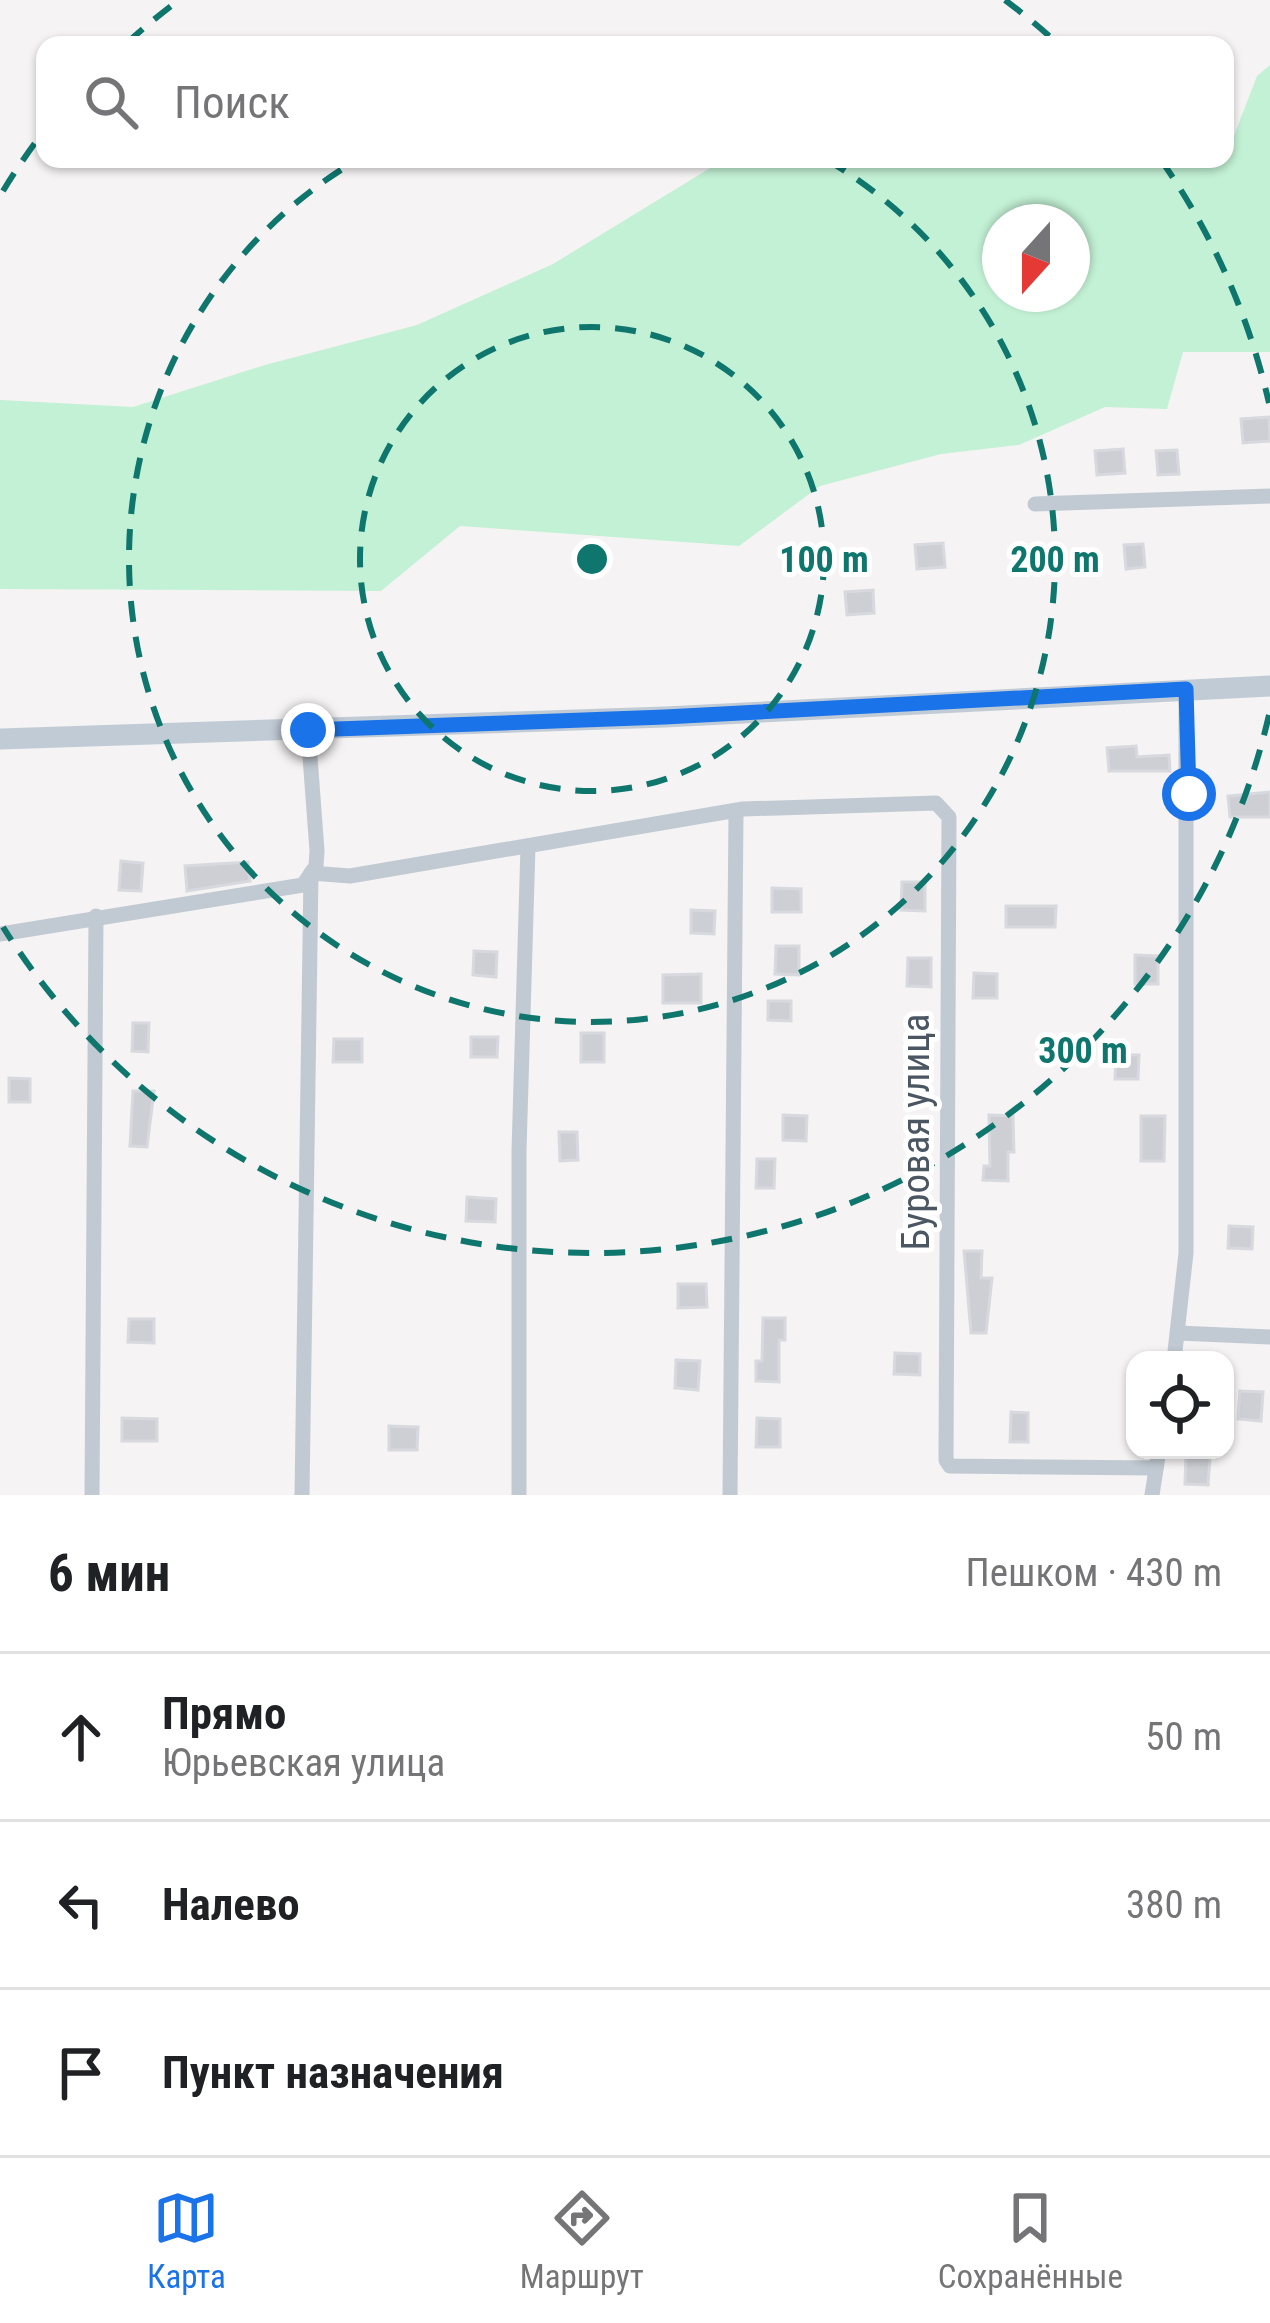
<!DOCTYPE html>
<html lang="ru">
<head>
<meta charset="utf-8">
<style>
	body { margin:0; font-family:"Roboto Condensed",sans-serif; background:#f6f6f6; color:#202124 }
	.controls { position:absolute; right:36px; bottom:36px; display:grid; overflow:hidden; border-radius:24px; box-shadow:0 3px 9px #0004 }
	.controls button { width:108px; height:108px; display:grid; place-items:center; padding:0; border:0; border-bottom:3px solid #e0e0e0; background:#fff; color:#202124; font:60px sans-serif }
	.compass { position:absolute; left:982px; top:204px; width:108px; height:108px; border-radius:50%; background:#fff; box-shadow:0 3px 9px #0004; rotate:201deg }
	.stop { position:absolute; width:36px; height:36px; margin:-27px; border:9px solid #1a73e8; border-radius:50%; background:#fff }
	.stop.end { background:#1a73e8; border-color:#fff; box-shadow:0 3px 12px #0008 }
	.list { margin:0; padding:0; list-style:none }
	h2 { display:flex; justify-content:space-between; align-items:center; height:156px; margin:0; padding:0 48px; font-size:51px }
	h2 small { font-size:39px; font-weight:400; color:#757577 }
	.list li { display:grid; grid-template-columns:78px 1fr auto; gap:36px; align-items:center; box-sizing:border-box; height:168px; padding:0 48px; border-top:3px solid #e0e0e0 }
	.list b { display:block; font-size:45px; white-space:nowrap }
	.list p { margin:0; font-size:39px; white-space:nowrap; color:#757577 }
	.list em { font-size:39px; font-style:normal; color:#757577 }
	.icon { flex:none; width:66px; height:66px; fill:none; stroke:currentColor; stroke-width:2; stroke-linecap:round; stroke-linejoin:round }
	.map { position:relative; flex:none; width:1270px; height:1495px; overflow:hidden }
	.search { position:absolute; background:#fff; box-shadow:0 3px 9px #0004; left:36px; right:36px; top:36px; height:132px; display:flex; align-items:center; gap:30px; box-sizing:border-box; padding:0 42px; border-radius:24px; color:#757577; font-size:45px }
	.sheet { height:660px; background:#fff }
	nav { display:flex; justify-content:space-around; align-items:center; box-sizing:border-box; height:168px; border-top:3px solid #e0e0e0; background:#fff; font-size:33px; color:#757577 }
	nav a { display:grid; justify-items:center; gap:6px }
	nav .on { color:#1a73e8 }
	.map>svg:first-child { display:block }
	.green { fill:#c3f1d5; fill-rule:evenodd }
	.building { fill:#cdcfd5; stroke:#d7d9de; stroke-width:3 }
	.lines { fill:none; stroke-linecap:round; stroke-linejoin:round }
	.minor { stroke:#c1cad2; stroke-width:15 }
	.secondary { stroke:#c1cbd6; stroke-width:21 }
	.route { stroke:#1a73e8; stroke-width:15 }
	.ring { fill:none; stroke:#0f766e; stroke-width:6; stroke-dasharray:21 15 }
	.labels { text-anchor:middle; stroke-width:10; stroke-linejoin:round; paint-order:stroke }
	.street-label { font-size:39px; fill:#4a5661; stroke:#fff }
	.centre { fill:#0f766e; stroke:#fff; stroke-width:6 }
	.ring-label { font-size:36px; text-anchor:middle; font-weight:bold; fill:#0f766e; stroke:#fff; stroke-width:10; stroke-linejoin:round; paint-order:stroke }
</style>
</head>
<body>
<div class="map">
<svg width="1270" height="1495" viewBox="0 0 1270 1495">
	<rect width="100%" height="100%" fill="#f5f3f3"/>
	<!-- green -->
	<path class="green" d="M1270,65V352H1183L1167,409L1105,407L1019,445L941,454L820,486L739,546L460,526L381,591L0,589V400L133,407L265,365L417,325L553,264L725,159H1225L1257,76ZM1000,222H1072V294H1000Z"/>
	<!-- building -->
	<g class="building">
		<path d="M1269,417L1270,441L1243,443L1241,419Z"/>
		<path d="M1123,449L1125,473L1097,475L1095,451Z"/>
		<path d="M1177,450L1179,474L1158,475L1156,451Z"/>
		<path d="M943,543L945,567L917,569L915,545Z"/>
		<path d="M1143,544L1145,567L1126,569L1124,545Z"/>
		<path d="M873,590L874,613L847,615L845,592Z"/>
		<path d="M1136,746L1137,757L1169,755L1170,771H1109L1107,748Z"/>
		<path d="M1270,792V817H1230L1228,796Z"/>
		<path d="M121,861L143,863L141,891L119,890Z"/>
		<path d="M248,862L250,881L187,891L185,866Z"/>
		<path d="M902,882H925V911L901,910Z"/>
		<path d="M772,888L801,889V912H772Z"/>
		<path d="M1006,906H1056L1055,927H1006Z"/>
		<path d="M691,910L715,911L714,934L691,933Z"/>
		<path d="M776,946H799V975L775,974Z"/>
		<path d="M474,951L497,952L496,977L473,975Z"/>
		<path d="M1135,955L1158,956V984H1135Z"/>
		<path d="M908,958H931V987L907,986Z"/>
		<path d="M974,973L997,974V998H973Z"/>
		<path d="M701,974V1003H663V975Z"/>
		<path d="M768,1001H791V1021L768,1020Z"/>
		<path d="M133,1023H149L148,1052L132,1051Z"/>
		<rect x="581" y="1033" width="23" height="29"/>
		<path d="M471,1037H498L497,1057H471Z"/>
		<path d="M334,1039H362V1062H333Z"/>
		<path d="M1116,1055H1139L1138,1079H1115Z"/>
		<path d="M9,1078L30,1079V1102H9Z"/>
		<path d="M133,1091H154L147,1147L130,1146Z"/>
		<path d="M783,1115L807,1116L806,1141L783,1140Z"/>
		<path d="M989,1115L1013,1116L1014,1152H1008V1181L983,1180L984,1166H990Z"/>
		<path d="M1141,1116H1165L1164,1161H1141Z"/>
		<path d="M559,1132H577L578,1160L560,1161Z"/>
		<path d="M757,1159H775L774,1188H756Z"/>
		<path d="M467,1197L496,1199L495,1222L466,1221Z"/>
		<path d="M1229,1226L1253,1227L1252,1249L1228,1248Z"/>
		<path d="M964,1251H982L981,1278H992L986,1333H971Z"/>
		<path d="M678,1284H706L707,1307L678,1308Z"/>
		<path d="M763,1318H785V1340H779V1382L756,1381V1361H762Z"/>
		<path d="M129,1319H154V1343L128,1342Z"/>
		<path d="M895,1353L920,1354V1375L894,1374Z"/>
		<path d="M676,1360L700,1361L698,1390L675,1388Z"/>
		<path d="M1240,1391L1263,1392L1261,1421L1238,1419Z"/>
		<path d="M1011,1412L1028,1413V1442H1010Z"/>
		<path d="M122,1418L157,1419V1441H122Z"/>
		<path d="M757,1418L780,1419V1447H756Z"/>
		<path d="M389,1426L418,1427L417,1450H389Z"/>
		<path d="M1186,1455L1210,1457L1208,1485L1185,1484Z"/>
	</g>
	<g class="lines">
		<!-- minor -->
		<g class="minor">
			<path d="M1035,504L1270,496"/>
			<path d="M0,934L303,885L316,866L317,851L308,730"/>
			<path d="M1178,1333L1270,1337"/>
			<path d="M1174,1360L1186,1253V689"/>
			<path d="M92,1495L96,916"/>
			<path d="M302,1495L311,873L350,876L743,809L936,803L949,817L946,1460L950,1466L1156,1468"/>
			<path d="M519,1495V1151L528,846"/>
			<path d="M730,1495L736,812"/>
			<path d="M1152,1495L1159,1450"/>
		</g>
		<!-- secondary -->
		<path class="secondary" d="M0,739L665,717L1270,686"/>
	</g>
	<g class="lines">
		<!-- route -->
		<path class="route" d="M308,730L665,717L1186,689L1189,794"/>
	</g>
	<!-- distance rings -->
	<g class="ring">
		<circle cx="592" cy="559" r="232"/>
		<path d="M827 160A463 463 0 1 1 357 160"/>
		<path d="M1269 715A695 695 0 0 1 3 927M3 191A695 695 0 0 1 44 131M127 43A695 695 0 0 1 179 0M1005 0A695 695 0 0 1 1057 43M1161 160A695 695 0 0 1 1269 403"/>
	</g>
	<g class="labels">
		<!-- street labels -->
		<g class="street-label">
			<text transform="translate(915 1132) rotate(-90)" y="14">Буровая улица</text>
		</g>
	</g>
	<circle cx="592" cy="559" r="18" class="centre"/>
	<g class="ring-label">
		<text x="824" y="572">100 m</text>
		<text x="1055" y="572">200 m</text>
		<text x="1083" y="1063">300 m</text>
	</g>
</svg>
<div class="controls">
<button><svg class="icon" aria-label="locate" viewBox="0 0 24 24"><circle cx="12" cy="12" r="6"/><path d="M12 2v4M12 18v4M2 12h4M18 12h4"/></svg></button>
</div>
<svg class="compass" viewBox="-18 -18 36 36"><path d="M0-13l5 13h-10z" fill="#e53935"/><path d="M0 13l5-13h-10z" fill="#757577"/></svg>
<div class="stop" style="left:1189px;top:794px"></div>
<div class="stop end" style="left:308px;top:730px"></div>
<div class="search"><svg class="icon" aria-label="search" viewBox="0 0 24 24"><circle cx="10" cy="10" r="6"/><path d="M15 15l6 6"/></svg>Поиск</div>
</div>
<section class="sheet">
<h2>6 мин<small>Пешком · 430 m</small></h2>
<ul class="list">
<li><svg class="icon" aria-label="ahead" viewBox="0 0 24 24"><path d="M12 20V5M6 11l6-6 6 6"/></svg><div><b>Прямо</b><p>Юрьевская улица</p></div><em>50 m</em></li>
<li><svg class="icon" aria-label="left" viewBox="0 0 24 24"><path d="M17 20v-9H6M10 6l-5 5 5 5"/></svg><div><b>Налево</b></div><em>380 m</em></li>
<li><svg class="icon" aria-label="arrive" viewBox="0 0 24 24"><path d="M6 21V4h12l-3 4 3 4H6"/></svg><div><b>Пункт назначения</b></div></li>
</ul>
</section>
<nav>
<a class="on"><svg class="icon" aria-label="map" viewBox="0 0 24 24"><path d="M3 6l6-2 6 2 6-2v14l-6 2-6-2-6 2zM9 4v14M15 6v14"/></svg>Карта</a>
<a><svg class="icon" aria-label="directions" viewBox="0 0 24 24"><path d="M12 3l9 9-9 9-9-9zM9 14v-3h6M13 9l2 2-2 2"/></svg>Маршрут</a>
<a><svg class="icon" aria-label="saved" viewBox="0 0 24 24"><path d="M7 4h10v16l-5-4-5 4z"/></svg>Сохранённые</a>
</nav>
</body>
</html>
